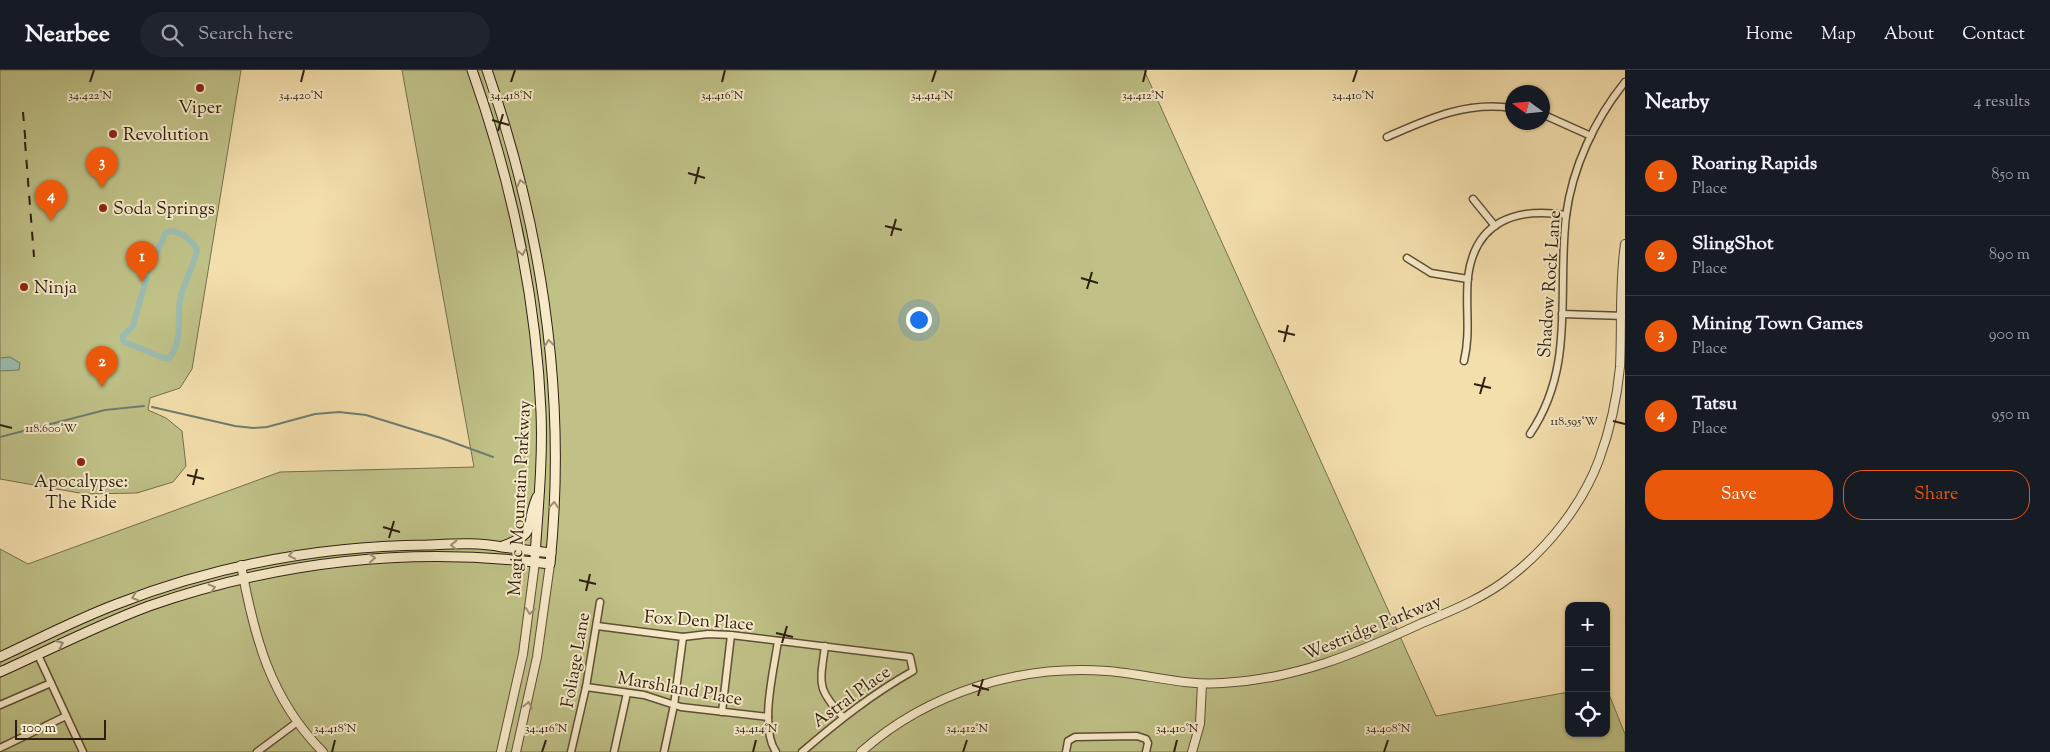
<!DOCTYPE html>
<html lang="en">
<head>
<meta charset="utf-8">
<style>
	body { margin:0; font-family:"Sorts Mill Goudy",serif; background:#20242c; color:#f1f3f6 }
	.controls { position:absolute; right:15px; bottom:15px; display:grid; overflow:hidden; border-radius:10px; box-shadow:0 1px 4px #0004 }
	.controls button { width:45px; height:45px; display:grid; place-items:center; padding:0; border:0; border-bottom:1px solid #363941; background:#171b24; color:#f1f3f6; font:25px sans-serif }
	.compass { position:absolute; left:1505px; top:15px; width:45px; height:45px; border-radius:50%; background:#171b24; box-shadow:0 1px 4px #0004; rotate:285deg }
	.scale { position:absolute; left:15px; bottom:12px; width:91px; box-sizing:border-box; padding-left:5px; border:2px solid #2d1f0f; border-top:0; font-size:14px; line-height:18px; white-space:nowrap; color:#2d1f0f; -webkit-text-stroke:4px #f7eac9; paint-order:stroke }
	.you { position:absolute; left:918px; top:249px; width:18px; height:18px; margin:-12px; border:4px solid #fff; border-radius:50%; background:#1a73e8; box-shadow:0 0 0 8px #1a73e833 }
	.badge { display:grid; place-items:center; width:32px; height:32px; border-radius:50%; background:#ea580c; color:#fff; font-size:16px; font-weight:700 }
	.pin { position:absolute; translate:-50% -41px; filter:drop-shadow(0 1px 2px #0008) }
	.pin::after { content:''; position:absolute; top:26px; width:18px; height:15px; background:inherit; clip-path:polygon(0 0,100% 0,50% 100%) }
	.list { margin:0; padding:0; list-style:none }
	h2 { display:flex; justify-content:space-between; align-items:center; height:65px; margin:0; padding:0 20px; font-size:21px }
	h2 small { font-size:16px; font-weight:400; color:#9ea1a6 }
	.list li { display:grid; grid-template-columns:32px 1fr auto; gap:15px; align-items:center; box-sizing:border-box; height:80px; padding:0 20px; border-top:1px solid #363941 }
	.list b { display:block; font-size:19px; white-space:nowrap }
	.list p { margin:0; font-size:16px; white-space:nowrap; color:#9ea1a6 }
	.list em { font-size:16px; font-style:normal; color:#9ea1a6 }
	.actions { display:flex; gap:10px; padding:15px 20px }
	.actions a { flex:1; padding:11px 0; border:1px solid #ea580c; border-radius:20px; text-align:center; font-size:18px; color:#ea580c }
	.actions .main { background:#ea580c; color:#fff }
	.icon { flex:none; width:28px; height:28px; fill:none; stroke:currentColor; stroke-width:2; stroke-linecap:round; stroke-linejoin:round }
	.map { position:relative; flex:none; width:1625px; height:682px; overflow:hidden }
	header { display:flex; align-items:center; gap:30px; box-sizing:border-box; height:70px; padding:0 25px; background:#171b24; border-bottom:1px solid #363941 }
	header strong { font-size:24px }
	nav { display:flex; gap:28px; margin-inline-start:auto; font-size:18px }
	.search { width:350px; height:45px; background:#20242c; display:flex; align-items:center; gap:12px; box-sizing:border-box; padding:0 18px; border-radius:28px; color:#9ea1a6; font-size:19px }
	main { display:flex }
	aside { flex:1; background:#171b24 }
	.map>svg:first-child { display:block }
	.green { fill:#bfc187; stroke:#76704b }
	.water { fill:#9cbcaf; stroke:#707d6f }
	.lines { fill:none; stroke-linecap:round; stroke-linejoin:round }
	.stream { stroke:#707d6f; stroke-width:2 }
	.canal { stroke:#9cbcaf; stroke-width:6 }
	.minor-casing { stroke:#5e4f36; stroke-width:9 }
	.tertiary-casing { stroke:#5e4f36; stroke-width:10 }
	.secondary-casing { stroke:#2d1f0f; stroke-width:11 }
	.minor { stroke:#f7eac9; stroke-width:6 }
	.tertiary { stroke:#f7eac9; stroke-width:8 }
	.secondary { stroke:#f7eac9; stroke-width:9 }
	.rail { stroke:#2d1f0f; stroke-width:2; stroke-dasharray:9 9; stroke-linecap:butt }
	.oneway { stroke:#9c8f75 }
	.ticks { fill:none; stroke:#2d1f0f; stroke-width:2 }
	.poi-dot { fill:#8f2418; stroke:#f7eac9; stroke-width:2 }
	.labels { text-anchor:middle; stroke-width:4; stroke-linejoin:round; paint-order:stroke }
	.poi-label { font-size:18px; fill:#2d1f0f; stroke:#f7eac9; text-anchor:start }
	.street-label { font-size:18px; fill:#2d1f0f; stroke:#f7eac9 }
	.ticks-label { font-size:12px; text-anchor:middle; fill:#2d1f0f; stroke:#f7eac9; stroke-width:4; stroke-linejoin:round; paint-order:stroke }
</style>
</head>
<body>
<header>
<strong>Nearbee</strong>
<div class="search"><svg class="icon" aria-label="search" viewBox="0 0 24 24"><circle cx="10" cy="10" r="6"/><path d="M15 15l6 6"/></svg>Search here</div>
<nav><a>Home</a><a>Map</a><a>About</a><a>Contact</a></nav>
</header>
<main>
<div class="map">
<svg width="1625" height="682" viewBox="0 0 1625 682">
	<rect width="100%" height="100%" fill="#f3dfac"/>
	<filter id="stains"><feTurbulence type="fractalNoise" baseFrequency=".004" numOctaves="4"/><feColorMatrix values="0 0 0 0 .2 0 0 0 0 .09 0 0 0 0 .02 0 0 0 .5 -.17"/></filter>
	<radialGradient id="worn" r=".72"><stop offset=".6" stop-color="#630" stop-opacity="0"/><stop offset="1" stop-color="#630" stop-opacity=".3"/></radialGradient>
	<!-- green -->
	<g class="green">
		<path d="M0,0H241L192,299L180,318L150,328L148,340L166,348L182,361L186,396L173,412L137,423L85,424L0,409Z"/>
		<path d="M402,0H1144L1436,646L1569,622V663H1606V617L1625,664V682H0V479L28,494L280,402L474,397Z"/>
	</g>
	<!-- water -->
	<path class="water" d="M10,287L20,293L19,300L0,301V288Z"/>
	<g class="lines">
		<!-- stream -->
		<g class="stream">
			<path d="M152,337L235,356L253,358L267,357L315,344L339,342L366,345L441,368L493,387"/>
			<path d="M0,367L105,340L144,336"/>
		</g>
		<!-- canal -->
		<path class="canal" d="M173,161C183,163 191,170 197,179C194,198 182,215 180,231C177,250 183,272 169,288H164L124,272L123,270V266L133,256L148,202L166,162Z"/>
		<defs>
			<g id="minor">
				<path d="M1542,44L1591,66"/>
				<path d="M1387,67C1428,49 1466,31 1512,38"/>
				<path d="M1473,129L1495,156"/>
				<path d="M1407,188L1431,203L1468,209"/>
				<path d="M1562,244L1625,246"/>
				<path d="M1464,291C1471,262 1465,236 1468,207C1475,151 1516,137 1566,145"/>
				<path d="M1530,364C1576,297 1557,222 1566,146C1572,98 1595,49 1625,12"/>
				<path d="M597,556L683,567L708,564L731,565L910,587L913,601C872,624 837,652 802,682"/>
				<path d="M825,576C820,614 816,618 843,647"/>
				<path d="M38,585L83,682"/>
				<path d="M586,617L644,625L681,637L768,647"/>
				<path d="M0,635L51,613"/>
				<path d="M722,642L731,565"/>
				<path d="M0,678L66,646"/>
				<path d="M257,682L296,653"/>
				<path d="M571,682L586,617L600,532"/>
				<path d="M614,682L627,623"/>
				<path d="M664,682L674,635L683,567"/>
				<path d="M776,682C759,657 774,600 778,571"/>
				<path d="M1066,682L1068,671L1075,667L1137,666L1146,669L1148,673L1146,682"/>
			</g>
			<g id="tertiary">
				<path d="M241,495C254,566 270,629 323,682"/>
				<path d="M501,682L523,584L535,492"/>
				<path d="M516,682L537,587L550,494"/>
				<path d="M861,682C927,623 1020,594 1107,601C1146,604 1184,616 1223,613C1296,609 1355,584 1420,554C1451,541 1484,528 1510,507C1548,478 1582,435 1599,390C1610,360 1617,329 1620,297C1622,256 1619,215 1625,174"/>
				<path d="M1192,682L1200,654L1202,614"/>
			</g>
			<g id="secondary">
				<path d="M472,0C511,110 536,225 541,342C543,390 538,439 535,486"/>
				<path d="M503,476C540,462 524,457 537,427"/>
				<path d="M0,587C39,569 77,549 117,534C217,495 320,476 427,475C451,474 478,472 502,477C518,479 534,481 551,483"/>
				<path d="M0,602C49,580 98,555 149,536C279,491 414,476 550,494C567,327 542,159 487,0"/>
			</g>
		</defs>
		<!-- minor casing -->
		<use href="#minor" class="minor-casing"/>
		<!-- tertiary casing -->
		<use href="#tertiary" class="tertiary-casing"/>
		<!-- secondary casing -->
		<use href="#secondary" class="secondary-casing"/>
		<!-- minor -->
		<use href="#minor" class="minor"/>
		<!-- tertiary -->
		<use href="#tertiary" class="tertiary"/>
		<!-- secondary -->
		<use href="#secondary" class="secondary"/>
		<!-- rail -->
		<g class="rail">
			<path d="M23,42L26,77"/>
			<path d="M25,72L34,187"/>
		</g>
	</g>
	<!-- one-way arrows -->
	<defs><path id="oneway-chevron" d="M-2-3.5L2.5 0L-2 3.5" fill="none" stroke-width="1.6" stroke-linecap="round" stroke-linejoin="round" transform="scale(1.25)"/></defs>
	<g class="oneway">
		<use href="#oneway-chevron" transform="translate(521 113) rotate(-105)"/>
		<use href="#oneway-chevron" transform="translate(522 182) rotate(78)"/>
		<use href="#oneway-chevron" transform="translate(549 273) rotate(-96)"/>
		<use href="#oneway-chevron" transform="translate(554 435) rotate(-86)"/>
		<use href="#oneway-chevron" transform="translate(454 475) rotate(-179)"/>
		<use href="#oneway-chevron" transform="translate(292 485) rotate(169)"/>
		<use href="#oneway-chevron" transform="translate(372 488) rotate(-5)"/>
		<use href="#oneway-chevron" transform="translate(212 518) rotate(-15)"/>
		<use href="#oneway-chevron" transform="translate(135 527) rotate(161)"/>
		<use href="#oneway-chevron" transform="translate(530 541) rotate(97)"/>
		<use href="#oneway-chevron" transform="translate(60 574) rotate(-24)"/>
		<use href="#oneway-chevron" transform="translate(528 635) rotate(-78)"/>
	</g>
	<!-- ticks -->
	<path class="ticks" d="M90,12L94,0M301,12L304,0M511,12L515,0M722,12L725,0M932,12L936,0M1143,12L1146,0M1353,12L1357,0M492,50L509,55M498,61L503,44M688,103L705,108M695,114L699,97M885,156L902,160M891,166L896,149M1081,208L1098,213M1087,219L1092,202M1278,261L1295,265M1284,272L1288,255M1474,314L1491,318M1480,324L1485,307M1613,351L1625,354M0,355L12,358M187,405L204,409M193,415L197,399M383,457L400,462M389,468L394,451M579,510L596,514M586,521L590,504M776,563L793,567M782,573L787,556M972,615L989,620M978,626L983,609M332,682L335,670M542,682L546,670M753,682L756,670M963,682L967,670M1174,682L1177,670M1384,682L1388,670"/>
	<!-- markers -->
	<g class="poi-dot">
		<circle cx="200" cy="18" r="5"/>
		<circle cx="113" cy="64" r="5"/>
		<circle cx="103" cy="138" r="5"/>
		<circle cx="24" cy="217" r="5"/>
		<circle cx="81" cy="392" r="5"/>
	</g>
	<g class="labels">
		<!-- poi labels -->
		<g class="poi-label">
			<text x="200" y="43" text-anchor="middle">Viper</text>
			<text x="123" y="70">Revolution</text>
			<text x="113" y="144">Soda Springs</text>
			<text x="34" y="223">Ninja</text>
			<text x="81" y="417" text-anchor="middle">Apocalypse:<tspan x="81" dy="21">The Ride</tspan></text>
		</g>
		<!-- street labels -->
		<g class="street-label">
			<text transform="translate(1549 214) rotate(-86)" y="6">Shadow Rock Lane</text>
			<text transform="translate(519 428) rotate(-87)" y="6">Magic Mountain Parkway</text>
			<text transform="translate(699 550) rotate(4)" y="6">Fox Den Place</text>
			<text transform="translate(1372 557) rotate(-22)" y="6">Westridge Parkway</text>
			<text transform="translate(575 590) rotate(-80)" y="6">Foliage Lane</text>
			<text transform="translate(680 618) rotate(10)" y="6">Marshland Place</text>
			<text transform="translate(851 626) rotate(-36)" y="6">Astral Place</text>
		</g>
	</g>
	<g class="ticks-label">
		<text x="90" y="29">34.422°N</text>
		<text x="301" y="29">34.420°N</text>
		<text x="511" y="29">34.418°N</text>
		<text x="722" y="29">34.416°N</text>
		<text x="932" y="29">34.414°N</text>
		<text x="1143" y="29">34.412°N</text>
		<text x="1353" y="29">34.410°N</text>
		<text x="1574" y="355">118.595°W</text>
		<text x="51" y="362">118.600°W</text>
		<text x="335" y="662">34.418°N</text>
		<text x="546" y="662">34.416°N</text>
		<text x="756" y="662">34.414°N</text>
		<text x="967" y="662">34.412°N</text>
		<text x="1177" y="662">34.410°N</text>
		<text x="1388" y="662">34.408°N</text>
	</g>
	<rect width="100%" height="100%" filter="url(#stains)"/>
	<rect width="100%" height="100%" fill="url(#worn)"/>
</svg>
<div class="controls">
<button>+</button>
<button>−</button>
<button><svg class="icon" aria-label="locate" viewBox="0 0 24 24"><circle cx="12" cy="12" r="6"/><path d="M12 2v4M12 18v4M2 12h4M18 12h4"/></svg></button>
</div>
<svg class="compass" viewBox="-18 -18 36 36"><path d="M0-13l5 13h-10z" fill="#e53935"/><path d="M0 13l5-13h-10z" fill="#9ea1a6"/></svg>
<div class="scale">100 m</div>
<div class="you"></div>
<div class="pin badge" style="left:142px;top:212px">1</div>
<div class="pin badge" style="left:102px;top:317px">2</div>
<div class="pin badge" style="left:102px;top:118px">3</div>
<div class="pin badge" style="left:51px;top:151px">4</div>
</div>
<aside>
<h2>Nearby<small>4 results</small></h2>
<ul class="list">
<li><span class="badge">1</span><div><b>Roaring Rapids</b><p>Place</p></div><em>850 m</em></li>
<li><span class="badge">2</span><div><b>SlingShot</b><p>Place</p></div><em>890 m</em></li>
<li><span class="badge">3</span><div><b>Mining Town Games</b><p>Place</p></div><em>900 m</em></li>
<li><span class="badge">4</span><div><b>Tatsu</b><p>Place</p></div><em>950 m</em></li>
</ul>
<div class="actions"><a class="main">Save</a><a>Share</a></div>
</aside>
</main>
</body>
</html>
